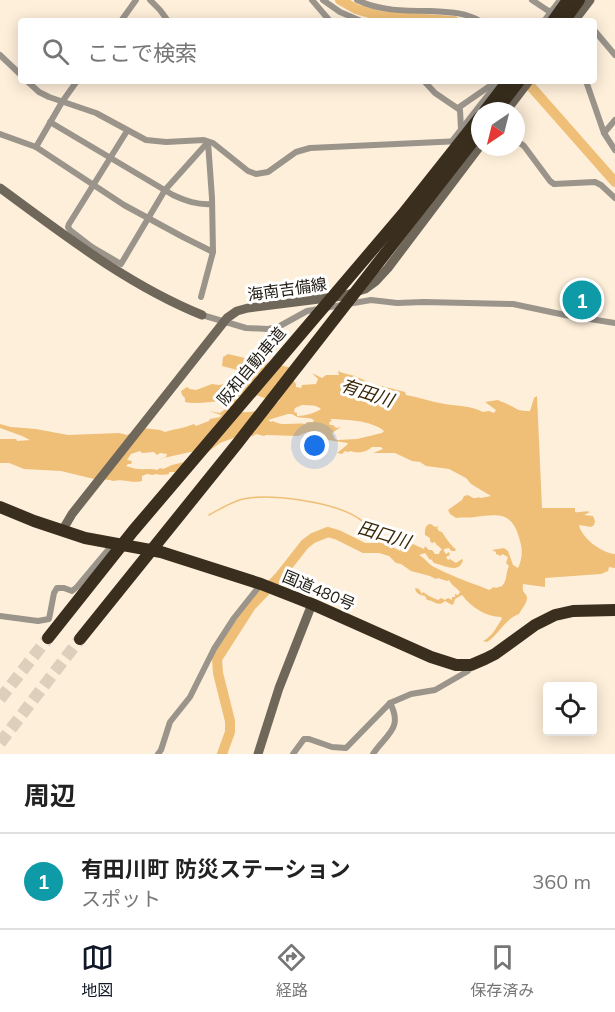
<!DOCTYPE html>
<html lang="ja">
<head>
<meta charset="utf-8">
<style>
	body { margin:0; font-family:Mulish,"Noto Sans JP",sans-serif; background:#f2f2f2; color:#222 }
	.controls { position:absolute; right:18px; bottom:18px; display:grid; overflow:hidden; border-radius:6px; box-shadow:0 3px 15px #0003 }
	.controls button { width:54px; height:54px; display:grid; place-items:center; padding:0; border:0; border-bottom:2px solid #e0e0e0; background:#fff; color:#222; font:30px sans-serif }
	.compass { position:absolute; left:471px; top:102px; width:54px; height:54px; border-radius:50%; background:#fff; box-shadow:0 3px 15px #0003; rotate:215deg }
	.you { position:absolute; left:315px; top:446px; width:21px; height:21px; margin:-15px; border:4px solid #fff; border-radius:50%; background:#1a73e8; box-shadow:0 0 0 9px #1a73e833 }
	.badge { display:grid; place-items:center; width:39px; height:39px; border-radius:50%; background:#111827; color:#fff; font-size:20px; font-weight:700 }
	.pin { position:absolute; translate:-50% -50%; border:3px solid #fff; box-shadow:0 2px 6px #0006 }
	.list { margin:0; padding:0; list-style:none }
	h2 { display:flex; justify-content:space-between; align-items:center; height:78px; margin:0; padding:0 24px; font-size:26px }
	h2 small { font-size:20px; font-weight:400; color:#767676 }
	.list li { display:grid; grid-template-columns:39px 1fr auto; gap:18px; align-items:center; box-sizing:border-box; height:96px; padding:0 24px; border-top:2px solid #e0e0e0 }
	.list b { display:block; font-size:22px; white-space:nowrap }
	.list p { margin:0; font-size:20px; white-space:nowrap; color:#767676 }
	.list em { font-size:20px; font-style:normal; color:#767676 }
	.icon { flex:none; width:33px; height:33px; fill:none; stroke:currentColor; stroke-width:2; stroke-linecap:round; stroke-linejoin:round }
	.map { position:relative; flex:none; width:615px; height:754px; overflow:hidden }
	.search { position:absolute; background:#fff; box-shadow:0 3px 15px #0003; left:18px; right:18px; top:18px; height:66px; display:flex; align-items:center; gap:15px; box-sizing:border-box; padding:0 21px; border-radius:6px; color:#767676; font-size:22px }
	.sheet { height:174px; background:#fff }
	nav { display:flex; justify-content:space-around; align-items:center; box-sizing:border-box; height:84px; border-top:2px solid #e0e0e0; background:#fff; font-size:16px; color:#767676 }
	nav a { display:grid; justify-items:center; gap:3px }
	nav .on { color:#111827 }
	.map>svg:first-child { display:block }
	.water { fill:#efbf78; fill-rule:evenodd }
	.lines { fill:none; stroke-linecap:round; stroke-linejoin:round }
	.stream { stroke:#efbf78; stroke-width:1.5 }
	.river { stroke:#efbf78; stroke-width:10 }
	.highway-tunnel { stroke:#ddcfbc; stroke-width:12; stroke-dasharray:12 6; stroke-linecap:butt }
	.street { stroke:#9a948b; stroke-width:6 }
	.secondary { stroke:#70675b; stroke-width:9 }
	.highway { stroke:#3a2f1e; stroke-width:12 }
	.labels { text-anchor:middle; stroke-width:6; stroke-linejoin:round; paint-order:stroke }
	.street-label { font-size:16px; fill:#1f1a13; stroke:#fff }
	.water-label { font-size:18px; font-style:italic; fill:#382504; stroke:#fff }
</style>
</head>
<body>
<div class="map">
<svg width="615" height="754" viewBox="0 0 615 754">
	<rect width="100%" height="100%" fill="#feefda"/>
	<!-- water -->
	<path class="water" d="M228,354L245,358L241,369L243,374H249L255,361L271,363L292,368L293,380L296,384V387L301,388L302,385L316,384L318,379L312,373L322,378L326,375H339L338,371L343,373L355,376L370,383L405,392L406,395C419,397 431,402 445,404C457,406 472,406 483,412L489,411L494,413L496,410L485,402L498,400C501,402 504,402 507,404C518,408 515,411 530,411L534,398L537,396L542,508H575V512C580,513 586,510 590,512L584,515L593,516L595,521L594,525L591,527L579,525C581,537 601,553 615,554V568L609,567L608,571L601,574L545,578V587L523,584C522,595 525,591 527,597C528,602 521,610 519,614C505,619 499,634 487,642L483,641C493,636 496,627 502,619L501,617C486,617 471,607 462,595L455,599L454,603L452,605L445,601C438,608 434,600 427,600L425,596C420,595 416,594 415,588L419,589L422,594L423,592L429,596L438,600L441,598L445,600L448,598L452,600V597H455V594L458,595L460,592C456,587 452,586 449,580L447,581L438,578L436,579L430,576L411,571L401,564L396,563L389,556L379,553V551H377L375,553L368,551C375,535 388,545 400,551L402,548H408L413,544L424,549L425,546L429,550H432L435,554H439L440,551L442,550C440,546 436,546 435,542L432,543L430,541V538L425,535C425,530 425,524 431,524L435,527L439,526L437,528L439,531L442,532C445,537 452,547 456,549L455,551H451L449,548L444,549V551L446,554L449,552L450,555L446,557L448,560L450,559L456,563L462,559L463,560C459,574 446,566 434,563L431,559L430,560L425,553L419,555C425,558 428,564 434,567C450,575 465,581 482,587L489,590L494,587L496,588L502,586C508,579 505,574 509,566L506,563L508,557L502,554L501,556L496,554V552L492,550L504,548L508,551L513,565L518,568C522,560 523,550 520,541C513,512 500,514 475,517C469,518 462,517 456,518L450,514L448,510L462,500L464,496L468,495L473,498H477L478,497L481,498L491,496L471,484L466,478L449,469L426,466L420,462L412,461L395,453H373L383,449L381,447H372C367,452 358,454 351,451L348,452L345,451L342,454L337,453L347,445L348,443L328,440L325,438L315,440L310,438L301,436L309,435L308,432L298,436L266,435L264,436L256,434L253,436L236,437L220,443L181,472H169V474C166,475 159,475 155,474L153,475L147,474L142,476V481C132,484 123,478 113,481L110,480L94,479L61,471L24,469L9,463H0V439H16L17,441L30,440L22,436L0,428V424L11,427L36,429L68,435L119,433L127,435L143,428L160,430L165,432C174,429 185,428 194,424L196,426L209,421L210,419L220,417L221,415L209,411L220,413L228,407L225,401C212,401 197,405 185,402V398L182,395L181,391L187,387L190,389L196,390L212,384L219,385L238,381L240,378L238,374L242,373L241,371L222,366L223,357ZM256,395L267,399L280,400C269,410 253,413 239,412L235,405L238,397ZM302,405C308,406 316,404 321,409C315,413 305,416 297,416V413L294,412L295,408ZM288,414H292C299,420 308,416 314,420L313,422H307L305,424C294,422 283,427 273,421L271,422L268,420ZM330,419C347,420 371,420 384,431L382,433L357,439L337,440L335,439L332,433L341,427L336,428L333,425H330L329,422L332,421ZM140,451L142,453L154,452L157,455L160,453L167,454L166,457L159,459L195,451L184,462L172,465L163,469L160,468L157,470C150,468 145,470 139,469C134,469 131,467 126,466L128,464H131L132,461L127,460L131,454Z"/>
	<g class="lines">
		<!-- stream -->
		<path class="stream" d="M209,515C220,509 231,502 243,499C270,493 334,502 358,518C367,523 373,533 379,542"/>
		<!-- river -->
		<g class="river">
			<path d="M340,0L356,9L380,16L454,21"/>
			<path d="M526,81L615,182"/>
			<path d="M222,754L230,732V721L218,673L217,659L251,606L279,577L305,544L313,538L328,532L338,535L364,548H383"/>
		</g>
		<!-- highway-tunnel -->
		<g class="highway-tunnel">
			<path d="M0,699L48,638"/>
			<path d="M0,743L80,639"/>
		</g>
		<!-- street -->
		<g class="street">
			<path d="M150,0L160,10L168,21"/>
			<path d="M312,0L330,21"/>
			<path d="M323,0L340,12L361,21"/>
			<path d="M357,0C380,11 405,11 430,11C448,12 465,12 480,21"/>
			<path d="M532,0L547,10L557,13"/>
			<path d="M121,21L136,0"/>
			<path d="M544,21L560,0"/>
			<path d="M594,30L615,55"/>
			<path d="M0,55L21,75"/>
			<path d="M27,81L39,92L49,97L96,113L146,140L166,142L204,140L213,143L248,171L256,174L268,172L296,152L310,148L461,141"/>
			<path d="M424,81L435,93L460,110L461,129"/>
			<path d="M586,81L604,133L615,150"/>
			<path d="M458,108L497,81"/>
			<path d="M50,122L173,195C186,201 197,205 212,204"/>
			<path d="M604,133L615,120"/>
			<path d="M0,134L36,147L124,205L183,237L213,252"/>
			<path d="M516,140L524,146L550,181L554,184L595,182L601,185L615,198"/>
			<path d="M452,141L499,81"/>
			<path d="M36,147L62,102L77,81"/>
			<path d="M92,247L70,230L68,227L69,224L127,131"/>
			<path d="M89,252L92,247L121,264L165,190L208,142"/>
			<path d="M201,297L213,252L212,198L208,142"/>
			<path d="M202,315L246,328L268,329L278,327L307,311L371,300L397,303L424,302L513,304L565,315L615,323"/>
			<path d="M0,616L38,621L49,619L54,593L57,588H64L72,591L77,587L113,544"/>
			<path d="M158,754L161,750L170,722L190,697L214,649L234,618L261,584"/>
			<path d="M293,754L304,739H309L332,747L346,748L390,703L411,694L435,690L468,671L471,666"/>
			<path d="M373,754C385,735 404,729 390,703"/>
		</g>
		<!-- secondary -->
		<g class="secondary">
			<path d="M574,21L590,0"/>
			<path d="M506,111L529,81"/>
			<path d="M0,188C64,235 128,285 202,315"/>
			<path d="M62,531L72,514L227,318L237,311L248,308L343,296L365,289L376,281L388,268L480,146"/>
			<path d="M258,754L279,688L312,604"/>
		</g>
		<!-- highway -->
		<g class="highway">
			<path d="M553,21L568,0"/>
			<path d="M564,21L579,0"/>
			<path d="M485,111L508,81"/>
			<path d="M496,111L519,81"/>
			<path d="M0,507L34,521L85,538L161,552L261,584L312,604L431,657L456,665H471L485,659L495,654L535,625L555,615L573,611L615,610"/>
			<path d="M48,638L133,531L403,214L480,117"/>
			<path d="M80,639L237,444L480,132"/>
		</g>
	</g>
	<g class="labels">
		<!-- street labels -->
		<g class="street-label">
			<text transform="translate(287 289) rotate(-8)" y="6">海南吉備線</text>
			<text transform="translate(251 366) rotate(-50)" y="6">阪和自動車道</text>
			<text transform="translate(319 590) rotate(23)" y="6">国道480号</text>
		</g>
		<!-- water labels -->
		<g class="water-label">
			<text transform="translate(367 393) rotate(18)" y="6">有田川</text>
			<text transform="translate(384 535) rotate(17)" y="6">田口川</text>
		</g>
	</g>
</svg>
<div class="controls">
<button><svg class="icon" aria-label="locate" viewBox="0 0 24 24"><circle cx="12" cy="12" r="6"/><path d="M12 2v4M12 18v4M2 12h4M18 12h4"/></svg></button>
</div>
<svg class="compass" viewBox="-18 -18 36 36"><path d="M0-13l5 13h-10z" fill="#e53935"/><path d="M0 13l5-13h-10z" fill="#767676"/></svg>
<div class="you"></div>
<div class="pin badge" style="left:582px;top:300px;background:#0f9aa8">1</div>
<div class="search"><svg class="icon" aria-label="search" viewBox="0 0 24 24"><circle cx="10" cy="10" r="6"/><path d="M15 15l6 6"/></svg>ここで検索</div>
</div>
<section class="sheet">
<h2>周辺<small></small></h2>
<ul class="list">
<li><span class="badge" style="background:#0f9aa8">1</span><div><b>有田川町 防災ステーション</b><p>スポット</p></div><em>360 m</em></li>
</ul>
</section>
<nav>
<a class="on"><svg class="icon" aria-label="map" viewBox="0 0 24 24"><path d="M3 6l6-2 6 2 6-2v14l-6 2-6-2-6 2zM9 4v14M15 6v14"/></svg>地図</a>
<a><svg class="icon" aria-label="directions" viewBox="0 0 24 24"><path d="M12 3l9 9-9 9-9-9zM9 14v-3h6M13 9l2 2-2 2"/></svg>経路</a>
<a><svg class="icon" aria-label="saved" viewBox="0 0 24 24"><path d="M7 4h10v16l-5-4-5 4z"/></svg>保存済み</a>
</nav>
</body>
</html>
